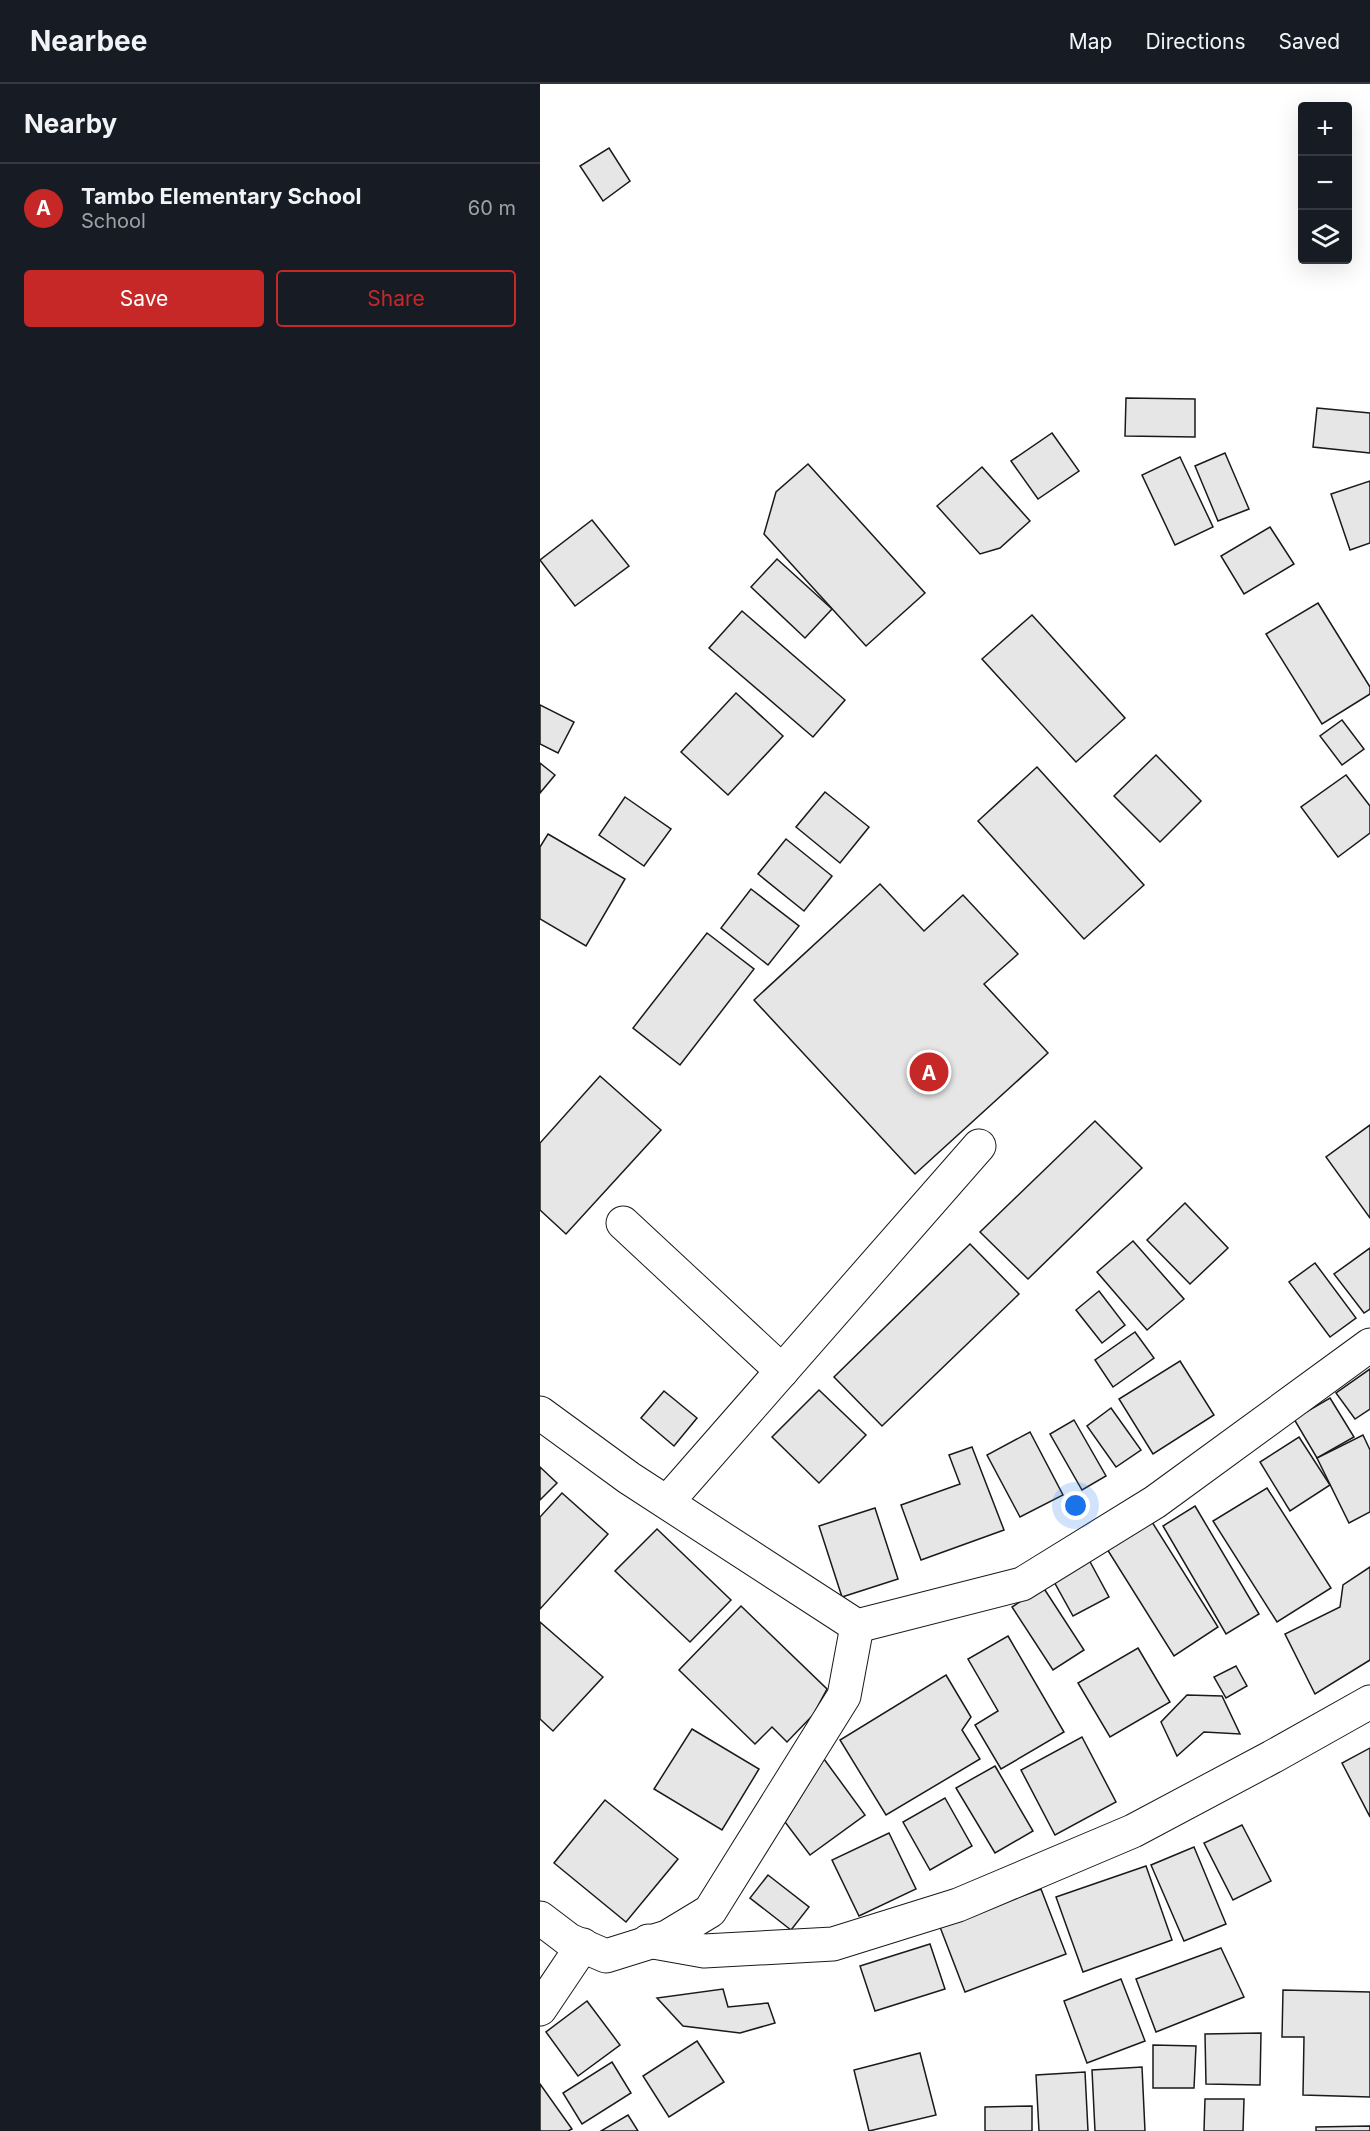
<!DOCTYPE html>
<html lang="en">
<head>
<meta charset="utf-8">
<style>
	body { margin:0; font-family:Inter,sans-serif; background:#20242c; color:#f1f3f6 }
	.controls { position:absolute; right:18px; top:18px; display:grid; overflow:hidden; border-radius:6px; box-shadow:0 6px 24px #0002 }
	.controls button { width:54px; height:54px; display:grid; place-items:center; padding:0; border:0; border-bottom:2px solid #363941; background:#171b24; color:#f1f3f6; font:30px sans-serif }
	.you { position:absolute; left:536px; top:1422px; width:21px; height:21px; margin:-15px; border:4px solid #fff; border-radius:50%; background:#1a73e8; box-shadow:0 0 0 9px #1a73e833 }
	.badge { display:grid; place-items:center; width:39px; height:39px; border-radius:50%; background:#c62828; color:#fff; font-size:20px; font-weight:700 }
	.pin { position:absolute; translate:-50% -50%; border:3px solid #fff; box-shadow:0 2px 6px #0006 }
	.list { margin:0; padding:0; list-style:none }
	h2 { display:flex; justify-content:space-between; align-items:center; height:78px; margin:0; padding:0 24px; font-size:26px }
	h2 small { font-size:20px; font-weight:400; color:#9ea1a6 }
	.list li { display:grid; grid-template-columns:39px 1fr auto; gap:18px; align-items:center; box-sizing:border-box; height:90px; padding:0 24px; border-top:2px solid #363941 }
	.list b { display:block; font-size:22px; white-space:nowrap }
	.list p { margin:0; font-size:20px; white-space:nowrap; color:#9ea1a6 }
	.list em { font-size:20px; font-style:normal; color:#9ea1a6 }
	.actions { display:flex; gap:12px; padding:18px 24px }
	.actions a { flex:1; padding:14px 0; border:2px solid #c62828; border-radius:6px; text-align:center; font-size:21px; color:#c62828 }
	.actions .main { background:#c62828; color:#fff }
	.icon { flex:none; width:33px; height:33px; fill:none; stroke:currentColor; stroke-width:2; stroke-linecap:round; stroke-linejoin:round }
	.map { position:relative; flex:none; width:830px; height:2047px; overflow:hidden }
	header { display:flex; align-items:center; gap:36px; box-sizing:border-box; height:84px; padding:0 30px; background:#171b24; border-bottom:2px solid #363941 }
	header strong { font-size:28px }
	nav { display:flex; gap:33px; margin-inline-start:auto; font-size:21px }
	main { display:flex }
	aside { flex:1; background:#171b24 }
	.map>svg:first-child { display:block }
	.building { fill:#e6e6e6; stroke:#1a1a1a; stroke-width:1.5 }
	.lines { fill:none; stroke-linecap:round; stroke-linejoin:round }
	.minor-casing { stroke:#1a1a1a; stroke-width:35 }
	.minor { stroke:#fff; stroke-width:33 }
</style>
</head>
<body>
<header>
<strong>Nearbee</strong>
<nav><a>Map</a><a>Directions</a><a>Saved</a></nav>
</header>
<main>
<aside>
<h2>Nearby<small></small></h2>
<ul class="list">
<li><span class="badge">A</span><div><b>Tambo Elementary School</b><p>School</p></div><em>60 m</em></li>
</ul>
<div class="actions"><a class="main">Save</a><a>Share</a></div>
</aside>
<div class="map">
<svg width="830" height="2047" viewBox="0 0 830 2047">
	<rect width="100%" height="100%" fill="#fff"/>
	<!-- building -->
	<g class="building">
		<path d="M69,64L90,97L63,117L40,82Z"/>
		<path d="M586,314L655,315V353L585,352Z"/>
		<path d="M777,324L830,329V369L773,363Z"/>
		<path d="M512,349L539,387L498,415L471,377Z"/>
		<path d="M685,369L709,425L678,437L655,382Z"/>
		<path d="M640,373L673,443L635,461L602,391Z"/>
		<path d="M268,380L385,509L326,562L224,450L236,408Z"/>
		<path d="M442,383L490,437L460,464L440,470L397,422Z"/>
		<path d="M830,397V459L810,466L791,410Z"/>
		<path d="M52,436L89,482L35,522L0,476Z"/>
		<path d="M730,443L754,480L704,510L681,472Z"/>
		<path d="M237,475L292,525L265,554L211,503Z"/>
		<path d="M778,519L830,603V610L782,640L726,550Z"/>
		<path d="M202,527L305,616L273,653L169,564Z"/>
		<path d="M492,531L585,634L536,678L442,575Z"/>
		<path d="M196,609L243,652L188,711L141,668Z"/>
		<path d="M0,621L34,638L18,669L0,660Z"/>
		<path d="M802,636L824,665L802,681L780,652Z"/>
		<path d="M616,671L661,717L620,758L574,712Z"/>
		<path d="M0,679L15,691L0,709Z"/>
		<path d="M497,683L604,801L544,855L438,737Z"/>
		<path d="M806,691L830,722V749L798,773L761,723Z"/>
		<path d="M285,708L329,743L300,779L256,743Z"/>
		<path d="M85,713L131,745L104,782L59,751Z"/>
		<path d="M8,750L85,795L46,862L0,835V763Z"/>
		<path d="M246,755L292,792L264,827L218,790Z"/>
		<path d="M340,800L384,847L423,811L478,870L444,900L508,969L375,1090L214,916Z"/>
		<path d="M211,805L259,842L228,881L181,844Z"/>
		<path d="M167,849L214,885L140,981L93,944Z"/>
		<path d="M60,992L121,1046L26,1150L0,1126V1059Z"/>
		<path d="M555,1037L602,1084L488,1195L440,1148Z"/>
		<path d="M830,1041V1134L786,1073Z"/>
		<path d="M645,1119L688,1164L650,1200L607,1156Z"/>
		<path d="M593,1157L644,1215L607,1246L557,1188Z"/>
		<path d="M430,1160L479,1210L342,1342L294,1293Z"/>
		<path d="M830,1164V1225L824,1229L794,1190Z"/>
		<path d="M775,1179L816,1234L790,1253L749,1198Z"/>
		<path d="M559,1207L585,1241L562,1259L536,1226Z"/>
		<path d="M595,1248L614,1274L573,1303L555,1276Z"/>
		<path d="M640,1277L674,1331L613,1370L579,1315Z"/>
		<path d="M830,1285V1325L815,1335L796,1309Z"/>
		<path d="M279,1306L326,1351L279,1399L232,1353Z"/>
		<path d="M124,1307L157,1334L134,1362L101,1334Z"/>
		<path d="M790,1314L814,1353L777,1374L754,1335Z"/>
		<path d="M571,1324L601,1366L576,1383L547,1342Z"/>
		<path d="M534,1336L566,1392L542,1406L510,1350Z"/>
		<path d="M490,1348L523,1411L480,1433L447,1371Z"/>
		<path d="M823,1351L830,1366V1428L809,1439L777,1374Z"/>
		<path d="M759,1353L790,1401L750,1427L720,1378Z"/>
		<path d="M432,1363L464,1446L381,1476L361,1421L420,1400L409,1371Z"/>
		<path d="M0,1383L17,1399L0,1416Z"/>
		<path d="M727,1404L791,1504L737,1538L673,1437Z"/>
		<path d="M22,1409L68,1450L0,1525V1433Z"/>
		<path d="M655,1422L719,1530L686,1550L623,1442Z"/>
		<path d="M335,1424L358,1495L302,1513L279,1442Z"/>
		<path d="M612,1438L678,1543L634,1572L567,1465Z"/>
		<path d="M117,1445L191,1516L150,1558L75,1487Z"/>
		<path d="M548,1474L569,1513L533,1532L512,1494Z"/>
		<path d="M830,1483V1576L775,1610L745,1550L800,1523L803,1501Z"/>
		<path d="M503,1503L544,1566L513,1586L472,1523Z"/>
		<path d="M201,1522L287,1605L273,1631L247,1658L232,1643L215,1660L139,1586Z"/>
		<path d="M0,1538L63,1593L13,1647L0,1635Z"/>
		<path d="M468,1552L524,1648L461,1685L435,1641L458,1627L428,1575Z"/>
		<path d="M598,1564L630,1618L570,1653L538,1599Z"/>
		<path d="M696,1582L707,1602L686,1614L674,1593Z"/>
		<path d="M406,1591L431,1633L422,1646L440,1675L346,1731L300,1656Z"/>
		<path d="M647,1611L682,1612L700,1650L664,1648L637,1672L621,1638Z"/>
		<path d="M152,1645L219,1685L182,1746L114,1705Z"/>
		<path d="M542,1653L576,1718L515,1751L481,1686Z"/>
		<path d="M830,1664V1733L802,1679Z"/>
		<path d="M284,1675L325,1731L270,1771L245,1738Z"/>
		<path d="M455,1682L493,1747L455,1769L416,1704Z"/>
		<path d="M405,1714L432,1762L390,1786L363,1738Z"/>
		<path d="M65,1716L138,1775L86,1838L14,1779Z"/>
		<path d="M702,1741L731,1797L693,1816L664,1759Z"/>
		<path d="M349,1749L376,1805L319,1832L292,1776Z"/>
		<path d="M654,1763L686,1840L644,1857L611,1781Z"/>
		<path d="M606,1782L632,1856L543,1888L516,1813Z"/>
		<path d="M228,1791L269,1823L251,1846L210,1814Z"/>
		<path d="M501,1805L526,1870L425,1908L400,1843Z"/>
		<path d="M390,1860L405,1905L335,1927L320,1882Z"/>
		<path d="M681,1864L704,1913L616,1948L596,1895Z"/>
		<path d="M581,1895L605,1957L547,1979L524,1917Z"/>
		<path d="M183,1905L188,1923L228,1919L235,1939L200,1949L143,1942L117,1914Z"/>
		<path d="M743,1906L830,1908V2013L763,2011L764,1953H742Z"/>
		<path d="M47,1917L80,1961L38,1992L6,1948Z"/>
		<path d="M721,1949L720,2001L666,2000L665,1950Z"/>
		<path d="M157,1957L184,1998L129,2033L103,1992Z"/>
		<path d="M613,1961L656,1962L654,2004H613Z"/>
		<path d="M380,1969L396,2031L329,2047L314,1986Z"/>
		<path d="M72,1978L91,2009L42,2040L23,2009Z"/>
		<path d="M602,1983L605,2047H555L552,1986Z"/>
		<path d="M545,1988L548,2047H499L496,1991Z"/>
		<path d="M0,2000L32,2045L28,2047H0Z"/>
		<path d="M665,2015H704L703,2047H664Z"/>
		<path d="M492,2022V2047H445V2023Z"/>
		<path d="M88,2031L98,2047H61Z"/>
		<path d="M830,2042V2047H776V2043Z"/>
	</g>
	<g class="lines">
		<defs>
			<g id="minor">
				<path d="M83,1139L242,1287"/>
				<path d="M0,1329L89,1394L317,1542L482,1500L615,1418L830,1261"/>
				<path d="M128,1417L439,1062"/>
				<path d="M0,1834L29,1856L66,1872L127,1853L170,1827L304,1612L317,1542"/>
				<path d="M108,1857L164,1867L293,1860L418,1821L593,1747L732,1673L830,1618"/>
				<path d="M0,1925L43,1861"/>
			</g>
		</defs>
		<!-- minor casing -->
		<use href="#minor" class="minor-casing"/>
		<!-- minor -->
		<use href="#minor" class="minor"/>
	</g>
</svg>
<div class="controls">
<button>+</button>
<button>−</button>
<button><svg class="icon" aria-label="layers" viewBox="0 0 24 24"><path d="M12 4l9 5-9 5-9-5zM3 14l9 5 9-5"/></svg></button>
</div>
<div class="you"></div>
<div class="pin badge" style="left:389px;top:988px">A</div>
</div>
</main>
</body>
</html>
